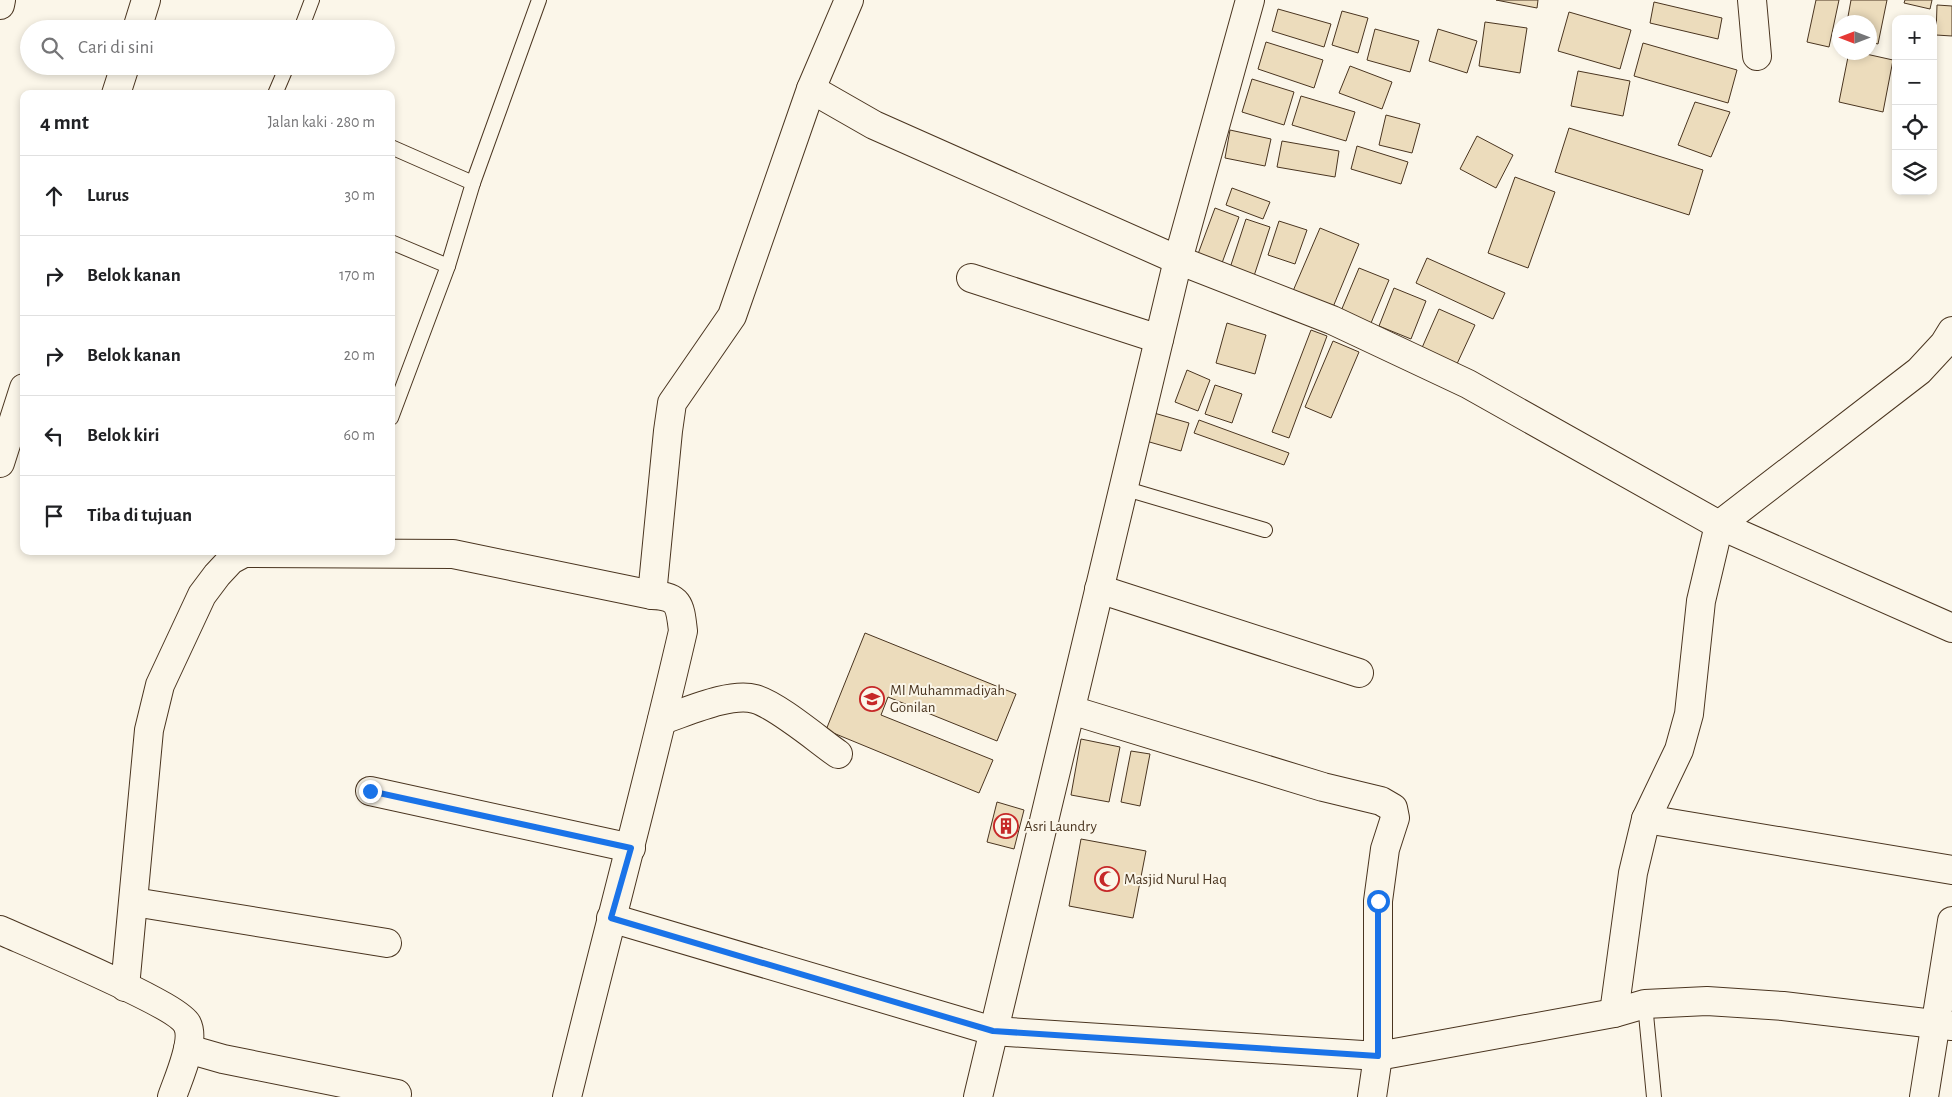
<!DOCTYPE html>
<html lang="id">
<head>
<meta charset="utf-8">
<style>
	body { margin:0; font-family:"Alegreya Sans",sans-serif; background:#f2f2f2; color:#202124 }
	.controls { position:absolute; right:15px; top:15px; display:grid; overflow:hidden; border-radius:10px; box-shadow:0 2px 8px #0003 }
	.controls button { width:45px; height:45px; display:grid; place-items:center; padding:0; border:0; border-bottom:1px solid #e0e0e0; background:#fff; color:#202124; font:25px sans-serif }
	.compass { position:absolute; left:1832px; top:15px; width:45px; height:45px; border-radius:50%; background:#fff; box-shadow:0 2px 8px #0003; rotate:270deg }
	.stop { position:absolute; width:15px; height:15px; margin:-11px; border:4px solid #1a73e8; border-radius:50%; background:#fff }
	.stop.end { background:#1a73e8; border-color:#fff; box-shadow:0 1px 5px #0008 }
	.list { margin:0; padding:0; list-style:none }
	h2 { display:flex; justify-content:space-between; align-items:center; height:65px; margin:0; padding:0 20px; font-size:21px }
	h2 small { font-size:16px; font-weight:400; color:#757577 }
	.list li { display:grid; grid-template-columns:32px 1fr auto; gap:15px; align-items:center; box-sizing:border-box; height:80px; padding:0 20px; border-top:1px solid #e0e0e0 }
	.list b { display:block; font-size:19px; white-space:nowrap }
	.list em { font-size:16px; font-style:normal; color:#757577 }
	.icon { flex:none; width:28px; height:28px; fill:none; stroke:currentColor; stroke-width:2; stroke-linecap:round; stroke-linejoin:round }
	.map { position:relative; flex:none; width:1952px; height:1097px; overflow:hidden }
	.search { position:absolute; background:#fff; box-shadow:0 2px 8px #0003; left:20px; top:20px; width:375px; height:55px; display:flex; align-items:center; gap:12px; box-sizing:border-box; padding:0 18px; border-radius:28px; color:#757577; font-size:19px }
	.panel { position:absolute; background:#fff; box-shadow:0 2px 8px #0003; left:20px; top:90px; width:375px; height:465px; border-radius:10px }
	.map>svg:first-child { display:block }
	.building { fill:#ecdcbc; stroke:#4a3520 }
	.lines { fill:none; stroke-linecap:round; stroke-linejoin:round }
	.service-casing { stroke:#4a3520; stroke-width:16 }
	.minor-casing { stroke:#4a3520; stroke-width:30 }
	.service { stroke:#fbf6e9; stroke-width:14 }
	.minor { stroke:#fbf6e9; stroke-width:28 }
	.route { stroke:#1a73e8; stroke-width:6 }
	.labels { text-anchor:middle; stroke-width:4; stroke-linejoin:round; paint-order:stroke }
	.poi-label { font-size:15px; fill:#4a3520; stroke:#fbf6e9; text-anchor:start }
</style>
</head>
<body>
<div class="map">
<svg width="1952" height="1097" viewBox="0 0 1952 1097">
	<rect width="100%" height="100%" fill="#fbf6e9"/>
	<!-- building -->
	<g class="building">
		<path d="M1496,0H1538L1537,8Z"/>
		<path d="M1816,0H1839L1829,47L1807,42Z"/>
		<path d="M1851,0H1887L1878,44L1870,42V22H1847Z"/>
		<path d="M1905,0H1932L1930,9L1904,3Z"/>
		<path d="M1654,2L1722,18L1718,39L1650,23Z"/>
		<path d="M1937,5L1952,6V36L1936,35Z"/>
		<path d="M1278,9L1331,24L1324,47L1272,31Z"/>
		<path d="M1342,11L1368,18L1358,53L1332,45Z"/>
		<path d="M1569,12L1631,30L1620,69L1558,51Z"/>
		<path d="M1485,22L1527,28L1520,73L1479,66Z"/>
		<path d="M1375,29L1419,41L1410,72L1367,60Z"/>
		<path d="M1438,29L1477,41L1467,73L1429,61Z"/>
		<path d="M1266,42L1323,60L1314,88L1258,69Z"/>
		<path d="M1643,43L1737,70L1728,103L1634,76Z"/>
		<path d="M1849,52H1857L1893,60L1883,112L1839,102Z"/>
		<path d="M1350,66L1392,82L1382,109L1339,93Z"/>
		<path d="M1578,71L1630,81L1623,116L1571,106Z"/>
		<path d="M1252,79L1294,92L1284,125L1242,112Z"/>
		<path d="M1301,96L1355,112L1346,141L1292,125Z"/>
		<path d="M1695,102L1730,112L1711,157L1678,145Z"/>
		<path d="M1386,115L1420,124L1412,153L1379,145Z"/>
		<path d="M1569,128L1703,170L1689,215L1555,172Z"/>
		<path d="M1230,130L1271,139L1265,166L1225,158Z"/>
		<path d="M1477,136L1513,155L1496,188L1460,169Z"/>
		<path d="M1282,141L1339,151L1335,177L1277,167Z"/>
		<path d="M1357,146L1408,162L1401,184L1351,169Z"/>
		<path d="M1515,177L1555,192L1528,268L1488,253Z"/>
		<path d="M1232,188L1270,202L1263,219L1226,205Z"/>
		<path d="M1215,208L1239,217L1222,263L1198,254Z"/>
		<path d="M1246,219L1270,227L1253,279L1229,271Z"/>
		<path d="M1279,221L1307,230L1295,264L1268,255Z"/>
		<path d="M1320,228L1359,244L1333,307L1293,291Z"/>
		<path d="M1427,258L1505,293L1493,319L1416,283Z"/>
		<path d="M1359,268L1389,280L1371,323L1341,311Z"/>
		<path d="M1394,288L1426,301L1411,339L1379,326Z"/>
		<path d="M1439,309L1475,325L1456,366L1421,350Z"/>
		<path d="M1227,323L1266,335L1255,374L1216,363Z"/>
		<path d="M1311,330L1327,336L1289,438L1272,432Z"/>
		<path d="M1333,341L1359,352L1331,418L1305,407Z"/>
		<path d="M1187,370L1210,380L1198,411L1175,402Z"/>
		<path d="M1215,385L1242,394L1232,423L1205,414Z"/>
		<path d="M1154,413L1189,423L1181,451L1146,441Z"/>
		<path d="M1199,420L1289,453L1284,465L1194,433Z"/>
		<path d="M865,633L1016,694L997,741L888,697L881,715L993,760L979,793L826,730Z"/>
		<path d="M1081,739L1120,747L1109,802L1071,795Z"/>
		<path d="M1131,751L1150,754L1140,806L1121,802Z"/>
		<path d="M997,802L1024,810L1014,849L987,842Z"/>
		<path d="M1081,839L1146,851L1133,918L1069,906Z"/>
	</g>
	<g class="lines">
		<defs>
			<g id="service">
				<path d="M301,29L312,0"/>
				<path d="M275,94L287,66"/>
				<path d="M391,147L473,183L448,266L391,418"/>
				<path d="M473,183L539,0"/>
				<path d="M391,242L448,266"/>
				<path d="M1123,488L1265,530"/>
				<path d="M1645,1004L1654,1097"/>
			</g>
			<g id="minor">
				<path d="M1752,0L1757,56"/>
				<path d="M0,5L1,0"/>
				<path d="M137,29L146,0"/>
				<path d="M811,89L874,125L1178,260L1332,320L1468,384L1719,525L1952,628"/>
				<path d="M116,94L125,66"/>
				<path d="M971,278L1159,339"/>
				<path d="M0,463L24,388"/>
				<path d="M1099,589L1359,673"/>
				<path d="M652,595L668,431L672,403L732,316L811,89L849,0"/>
				<path d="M1071,710L1323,787L1381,801L1393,808L1395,818L1385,849L1378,901V1056L1372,1097"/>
				<path d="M662,720C687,712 730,692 755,699C777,705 818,740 838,754"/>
				<path d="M370,791L631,848"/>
				<path d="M1646,819L1952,870"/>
				<path d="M134,902L387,943"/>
				<path d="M611,918L993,1031L1378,1056L1614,1013L1645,1004L1707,1001L1783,1006L1952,1026"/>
				<path d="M0,930C29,943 176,1004 187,1024C196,1041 178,1079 172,1097"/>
				<path d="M125,987L149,730L160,685L202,595L217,575L231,560L244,553L453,554L652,595C680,596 680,606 683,631C647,787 605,941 567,1097"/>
				<path d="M1614,1013L1633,873L1646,819L1679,750L1689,714L1701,601L1719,525L1919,371L1944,344L1952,331"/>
				<path d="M188,1049L223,1059L397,1094"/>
				<path d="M978,1097L1178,260L1250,0"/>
				<path d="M1924,1097L1952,921"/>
			</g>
		</defs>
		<!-- service casing -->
		<use href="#service" class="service-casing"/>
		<!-- minor casing -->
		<use href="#minor" class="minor-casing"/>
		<!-- service -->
		<use href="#service" class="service"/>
		<!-- minor -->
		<use href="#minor" class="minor"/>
	</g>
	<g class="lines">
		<!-- route -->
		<path class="route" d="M370,791L631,848L611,918L993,1031L1378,1056V901"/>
	</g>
	<!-- icons -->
	<defs>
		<symbol id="school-ring" viewBox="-11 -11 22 22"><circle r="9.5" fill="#fbf6e9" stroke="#c62828" stroke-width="1.5"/><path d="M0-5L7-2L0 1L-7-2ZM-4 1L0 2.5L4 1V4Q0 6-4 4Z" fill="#c62828"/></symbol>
		<symbol id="building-ring" viewBox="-11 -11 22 22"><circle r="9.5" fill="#fbf6e9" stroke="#c62828" stroke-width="1.5"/><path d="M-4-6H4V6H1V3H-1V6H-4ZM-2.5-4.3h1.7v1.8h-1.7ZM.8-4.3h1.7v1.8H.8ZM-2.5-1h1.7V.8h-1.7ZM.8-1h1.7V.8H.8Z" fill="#c62828"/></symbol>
		<symbol id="mosque-ring" viewBox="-11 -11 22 22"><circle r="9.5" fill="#fbf6e9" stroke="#c62828" stroke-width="1.5"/><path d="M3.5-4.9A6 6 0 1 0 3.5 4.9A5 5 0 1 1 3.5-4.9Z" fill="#c62828"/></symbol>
	</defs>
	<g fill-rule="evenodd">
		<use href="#school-ring" x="858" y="685" width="28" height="28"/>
		<use href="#building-ring" x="992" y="812" width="28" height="28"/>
		<use href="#mosque-ring" x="1093" y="865" width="28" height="28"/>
	</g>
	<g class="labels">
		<!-- poi labels -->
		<g class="poi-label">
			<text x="890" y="695">MI Muhammadiyah<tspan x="890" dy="17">Gonilan</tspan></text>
			<text x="1024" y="831">Asri Laundry</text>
			<text x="1124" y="884">Masjid Nurul Haq</text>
		</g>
	</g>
</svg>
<div class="controls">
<button>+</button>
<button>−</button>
<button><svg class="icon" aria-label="locate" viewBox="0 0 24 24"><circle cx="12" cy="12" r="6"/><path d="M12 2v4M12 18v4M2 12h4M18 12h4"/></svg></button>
<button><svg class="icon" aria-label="layers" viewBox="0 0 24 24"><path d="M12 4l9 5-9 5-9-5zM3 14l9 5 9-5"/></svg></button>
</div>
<svg class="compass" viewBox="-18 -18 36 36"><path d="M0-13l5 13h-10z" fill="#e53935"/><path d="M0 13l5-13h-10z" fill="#757577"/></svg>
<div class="stop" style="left:1378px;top:901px"></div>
<div class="stop end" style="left:370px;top:791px"></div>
<div class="search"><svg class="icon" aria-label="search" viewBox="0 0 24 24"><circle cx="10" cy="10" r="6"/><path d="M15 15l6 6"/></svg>Cari di sini</div>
<section class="panel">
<h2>4 mnt<small>Jalan kaki · 280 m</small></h2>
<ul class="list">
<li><svg class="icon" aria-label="ahead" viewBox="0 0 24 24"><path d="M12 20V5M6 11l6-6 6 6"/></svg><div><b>Lurus</b></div><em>30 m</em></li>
<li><svg class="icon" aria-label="right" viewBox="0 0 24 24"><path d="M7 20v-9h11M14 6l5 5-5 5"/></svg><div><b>Belok kanan</b></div><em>170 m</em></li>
<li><svg class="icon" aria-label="right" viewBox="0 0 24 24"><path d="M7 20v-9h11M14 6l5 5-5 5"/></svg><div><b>Belok kanan</b></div><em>20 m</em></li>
<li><svg class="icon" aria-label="left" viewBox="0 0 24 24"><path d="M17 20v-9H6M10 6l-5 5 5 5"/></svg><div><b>Belok kiri</b></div><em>60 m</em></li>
<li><svg class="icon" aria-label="arrive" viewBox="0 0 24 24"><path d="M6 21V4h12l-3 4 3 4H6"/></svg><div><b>Tiba di tujuan</b></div></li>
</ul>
</section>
</div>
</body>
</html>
